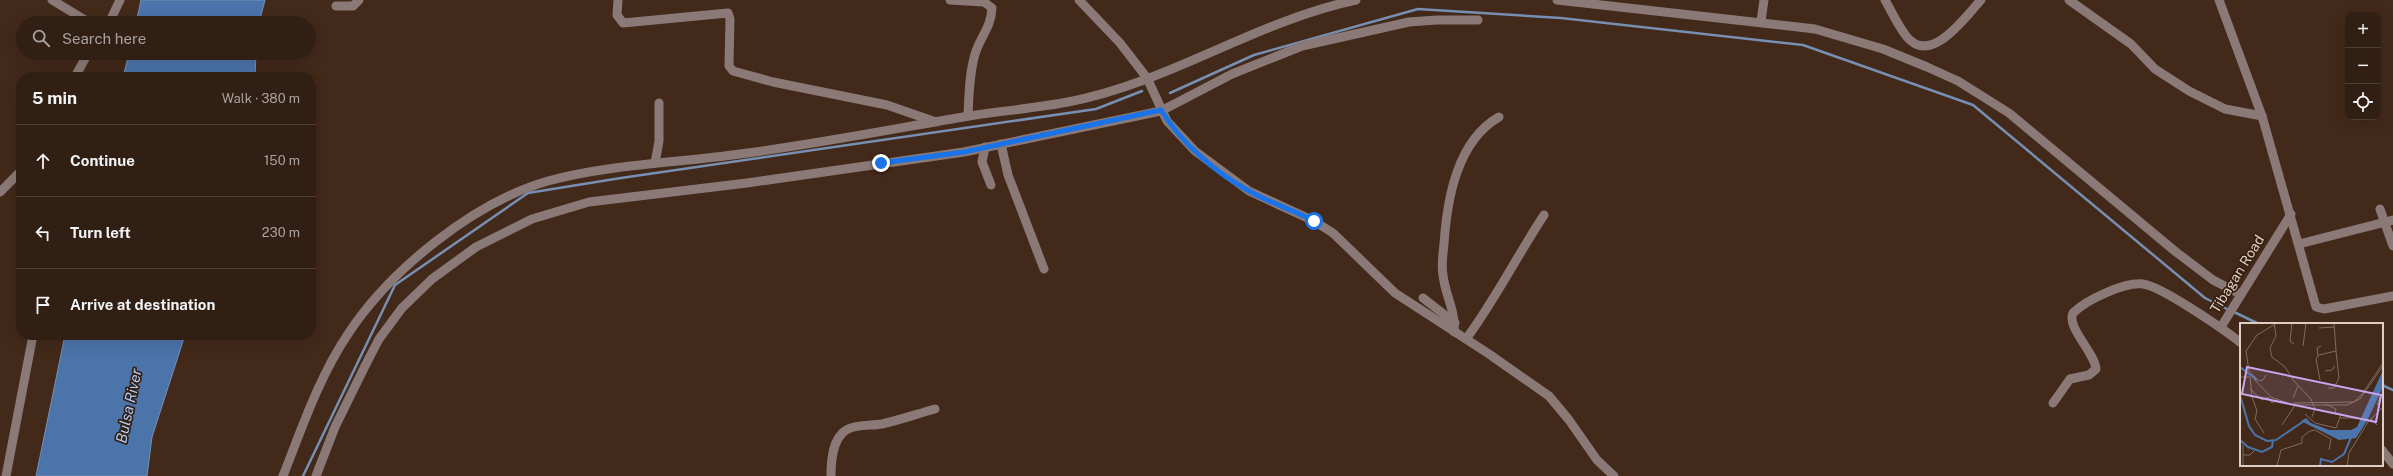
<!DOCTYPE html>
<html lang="en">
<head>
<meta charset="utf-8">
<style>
	body { margin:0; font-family:"Public Sans",sans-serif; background:#3d2c22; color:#f1f3f6 }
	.controls { position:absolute; right:12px; top:12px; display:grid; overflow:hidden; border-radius:8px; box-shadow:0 4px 16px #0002 }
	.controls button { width:36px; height:36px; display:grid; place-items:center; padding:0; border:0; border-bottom:1px solid #4d3d34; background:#321f14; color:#f1f3f6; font:20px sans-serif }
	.stop { position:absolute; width:12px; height:12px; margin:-9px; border:3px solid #1a73e8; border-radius:50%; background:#fff }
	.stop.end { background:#1a73e8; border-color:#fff; box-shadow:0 1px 4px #0008 }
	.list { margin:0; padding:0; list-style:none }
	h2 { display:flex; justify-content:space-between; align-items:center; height:52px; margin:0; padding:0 16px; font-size:17px }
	h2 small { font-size:13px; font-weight:400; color:#a8a2a0 }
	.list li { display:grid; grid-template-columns:26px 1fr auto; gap:12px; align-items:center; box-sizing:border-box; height:72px; padding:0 16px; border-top:1px solid #4d3d34 }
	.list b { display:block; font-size:15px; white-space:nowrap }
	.list em { font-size:13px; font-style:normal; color:#a8a2a0 }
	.icon { flex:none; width:22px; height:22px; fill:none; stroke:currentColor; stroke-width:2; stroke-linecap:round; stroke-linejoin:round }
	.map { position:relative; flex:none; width:2393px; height:476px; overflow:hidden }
	.search { position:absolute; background:#321f14; box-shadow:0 4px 16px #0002; left:16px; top:16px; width:300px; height:44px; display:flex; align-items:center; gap:10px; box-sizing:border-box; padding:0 14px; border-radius:22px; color:#a8a2a0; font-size:15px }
	.panel { position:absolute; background:#321f14; box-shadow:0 4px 16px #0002; left:16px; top:72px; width:300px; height:268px; border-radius:16px }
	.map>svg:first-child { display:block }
	.water { fill:#4b74aa; stroke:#778fb2 }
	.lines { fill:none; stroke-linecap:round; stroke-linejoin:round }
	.stream { stroke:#778fb2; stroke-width:2.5 }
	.minor { stroke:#8a7977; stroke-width:9 }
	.route { stroke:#1a73e8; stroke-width:5 }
	.labels { text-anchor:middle; stroke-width:3.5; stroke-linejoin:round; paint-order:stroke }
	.street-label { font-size:14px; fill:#dfcec5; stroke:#371f10 }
	.water-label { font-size:15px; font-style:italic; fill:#abcefd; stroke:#371f10 }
	.inset-river { fill:none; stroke:#4b74aa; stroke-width:2 }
	.inset-road { fill:none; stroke:#816b5e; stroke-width:1 }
	.view { fill:#c8a5ee; fill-opacity:0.15; stroke:#c8a5ee; stroke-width:2 }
	.inset-edge { fill:none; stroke:#dfcec5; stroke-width:2 }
</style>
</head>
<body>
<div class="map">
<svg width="2393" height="476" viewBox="0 0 2393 476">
	<rect width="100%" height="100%" fill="#42291a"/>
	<!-- water -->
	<g class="water">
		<path d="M141,0H265L259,23H136Z"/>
		<path d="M129,53H256L255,77H123Z"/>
		<path d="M65,335H185L152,437L147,476H36Z"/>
	</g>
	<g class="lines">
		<!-- stream -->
		<g class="stream">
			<path d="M1170,93L1254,55L1418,9L1561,18L1803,45L1973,105L2205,298L2229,310"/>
			<path d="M2234,312L2259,324"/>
			<path d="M2382,385L2393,390"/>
			<path d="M303,476L395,285L528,193L621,178L1096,109L1142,91"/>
		</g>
		<!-- minor -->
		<g class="minor">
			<path d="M52,0L90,23"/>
			<path d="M618,0L617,15L623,23L728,13L730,19L729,66L733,71L773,82L887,105L936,122"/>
			<path d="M950,0L984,2L992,8C991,28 980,37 975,54C969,75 969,96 968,116"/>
			<path d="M1079,0L1120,43L1147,78L1167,121L1195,151L1249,191L1314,221L1333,233L1395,293L1489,354L1549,396L1569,420L1597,460L1614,476"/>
			<path d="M1557,0L1815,29L1883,49L1927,67L1958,81L2009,113L2176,252L2213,280L2240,294"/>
			<path d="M1885,0C1892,12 1898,26 1907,37C1931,66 1965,17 1981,0"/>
			<path d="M2069,0L2131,44L2155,69L2189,91L2225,109L2262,116"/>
			<path d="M2219,0L2262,116L2316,307L2324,309L2393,296"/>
			<path d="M336,6H353L359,0"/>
			<path d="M1761,21L1764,0"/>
			<path d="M109,23L120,0"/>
			<path d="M75,77L88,53"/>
			<path d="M1001,144L1008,175L1044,269"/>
			<path d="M985,147L982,162L991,185"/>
			<path d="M655,163L659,141V103"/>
			<path d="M0,192L21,171"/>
			<path d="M2380,209L2393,246"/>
			<path d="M2299,244L2393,220"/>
			<path d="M1423,298L1455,323"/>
			<path d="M2221,327L2291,214"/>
			<path d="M1454,332C1456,311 1445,295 1443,275C1441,265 1443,254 1444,244C1447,199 1457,141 1499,117"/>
			<path d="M1466,339C1495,300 1517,256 1544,215"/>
			<path d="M2053,403L2070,379L2089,375L2096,369C2095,353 2066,327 2073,313C2086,300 2124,282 2143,284C2161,286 2225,330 2241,343"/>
			<path d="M2382,450L2393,464"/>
			<path d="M6,476L33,335"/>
			<path d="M283,476C302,428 319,377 348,334C390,270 474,202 548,181C611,164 677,163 740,154C817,144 893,129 969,116C1002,111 1035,108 1068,102C1169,83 1256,21 1356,0"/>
			<path d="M316,476L335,427L364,368L379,339L402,308L432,279L476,247L532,219L589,202L747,183L964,152L1161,111L1232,74L1302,46L1409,22L1437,20H1478"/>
			<path d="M831,476C831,461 832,437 848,429C858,424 871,426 882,424C900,420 917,414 935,409"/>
		</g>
	</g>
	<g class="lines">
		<!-- route -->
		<path class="route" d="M881,163L964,152L1161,110C1181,143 1216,173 1249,191C1270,203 1293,210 1314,221"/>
	</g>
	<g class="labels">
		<!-- street labels -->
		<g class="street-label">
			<text transform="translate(2237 274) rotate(-58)" y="5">Tibagan Road</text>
		</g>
		<!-- water labels -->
		<g class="water-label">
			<text transform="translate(129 406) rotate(-78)" y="5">Bulsa River</text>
		</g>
	</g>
	<!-- overview -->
	<g transform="translate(2240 323)">
		<rect width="143" height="143" fill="#42291a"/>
		<path d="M143,47V64L127,98L116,115L99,117L61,98L66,95L71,100L89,107H111L117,104Z" fill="#4b74aa"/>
		<path class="inset-river" d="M0,44L17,57M0,72L9,103L15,112L27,118L36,117L64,98M0,117L8,124L22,129L32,124L33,117M80,143L81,136L92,139L104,131L112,112"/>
		<path class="inset-road" d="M34,0L36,13L30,25L32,34L45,44L54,58L71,76L75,86L72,94M52,0L50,18L54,21M79,5L95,4M63,23L66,0M78,33L77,25L81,23M85,48L92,47L95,43M26,52L23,57L19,58L9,48L6,28L17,12L37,0M0,54H10L12,74L17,88L15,96L24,110M14,56L31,74L53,82H107L120,76L143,43M80,57L76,36L79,32L96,28L94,0M88,65H94L99,55L96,28M10,66L22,77L28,74L32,80L37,77M53,75L58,63M53,80L114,79L122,71L143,40M137,82L143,68M65,91L75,100L96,105L101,91L95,90L96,86L85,81M100,95H117M131,96L143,84M42,102L55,82M3,132H10L14,128M3,143V122M37,143L41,127L62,120V114L70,108L75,107L91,116L89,127M107,143L109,130L128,99L131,96L137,102"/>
		<path class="view" d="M7,44L141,72L136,99L2,71Z"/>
		<rect width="143" height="143" class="inset-edge"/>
	</g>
</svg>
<div class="controls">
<button>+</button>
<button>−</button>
<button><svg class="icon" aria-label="locate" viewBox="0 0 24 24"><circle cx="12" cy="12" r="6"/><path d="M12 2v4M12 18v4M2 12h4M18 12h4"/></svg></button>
</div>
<div class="stop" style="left:1314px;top:221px"></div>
<div class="stop end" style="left:881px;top:163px"></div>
<div class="search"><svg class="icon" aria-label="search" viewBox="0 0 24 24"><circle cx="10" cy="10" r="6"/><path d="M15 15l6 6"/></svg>Search here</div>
<section class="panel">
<h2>5 min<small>Walk · 380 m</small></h2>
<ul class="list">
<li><svg class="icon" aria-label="ahead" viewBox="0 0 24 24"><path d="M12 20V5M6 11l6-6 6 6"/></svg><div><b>Continue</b></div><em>150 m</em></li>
<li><svg class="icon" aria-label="left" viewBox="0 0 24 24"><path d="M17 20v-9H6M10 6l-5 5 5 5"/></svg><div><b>Turn left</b></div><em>230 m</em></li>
<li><svg class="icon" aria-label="arrive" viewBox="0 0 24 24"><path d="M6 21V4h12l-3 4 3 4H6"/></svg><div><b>Arrive at destination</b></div></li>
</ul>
</section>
</div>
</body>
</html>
